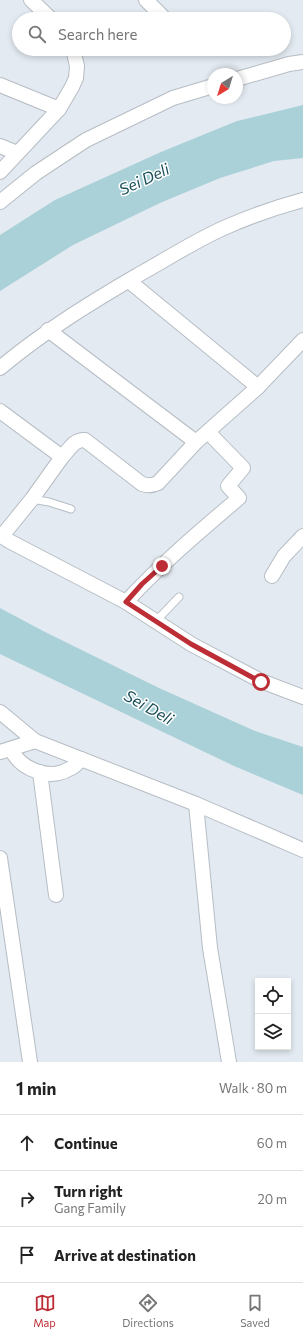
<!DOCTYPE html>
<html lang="en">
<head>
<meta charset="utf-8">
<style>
	body { margin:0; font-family:Commissioner,sans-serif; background:#f2f2f2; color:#222 }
	.controls { position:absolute; right:12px; bottom:12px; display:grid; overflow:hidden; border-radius:0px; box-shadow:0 2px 6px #0003 }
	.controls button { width:36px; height:36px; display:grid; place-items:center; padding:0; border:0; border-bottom:1px solid #e0e0e0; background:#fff; color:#222; font:20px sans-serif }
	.compass { position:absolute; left:207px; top:68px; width:36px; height:36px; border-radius:50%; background:#fff; box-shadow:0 2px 6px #0003; rotate:218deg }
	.stop { position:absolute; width:12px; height:12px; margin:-9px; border:3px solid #bd2d35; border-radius:50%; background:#fff }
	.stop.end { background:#bd2d35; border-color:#fff; box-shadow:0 1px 4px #0008 }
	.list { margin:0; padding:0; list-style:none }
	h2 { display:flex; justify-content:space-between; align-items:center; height:52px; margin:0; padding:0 16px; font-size:17px }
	h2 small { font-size:13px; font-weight:400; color:#767676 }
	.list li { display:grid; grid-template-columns:26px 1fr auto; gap:12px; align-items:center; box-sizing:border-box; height:56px; padding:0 16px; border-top:1px solid #e0e0e0 }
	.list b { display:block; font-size:15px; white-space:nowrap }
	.list p { margin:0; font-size:13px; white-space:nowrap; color:#767676 }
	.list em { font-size:13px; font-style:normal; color:#767676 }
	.icon { flex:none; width:22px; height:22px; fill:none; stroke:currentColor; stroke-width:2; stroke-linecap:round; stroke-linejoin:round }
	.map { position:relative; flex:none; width:303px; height:1062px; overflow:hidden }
	.search { position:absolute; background:#fff; box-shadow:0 2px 6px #0003; left:12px; right:12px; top:12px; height:44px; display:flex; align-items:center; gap:10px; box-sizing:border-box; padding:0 14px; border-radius:22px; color:#767676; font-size:15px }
	.sheet { height:220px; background:#fff }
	nav { display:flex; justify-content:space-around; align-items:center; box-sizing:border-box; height:56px; border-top:1px solid #e0e0e0; background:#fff; font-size:11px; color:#767676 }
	nav a { display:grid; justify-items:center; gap:2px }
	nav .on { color:#bd2d35 }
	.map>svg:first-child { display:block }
	.water { fill:#aad0d8 }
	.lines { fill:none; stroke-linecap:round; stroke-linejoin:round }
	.lane-casing { stroke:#b6bdc4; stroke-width:9 }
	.street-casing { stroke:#b6bdc4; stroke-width:16 }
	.lane { stroke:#fff; stroke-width:7 }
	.street { stroke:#fff; stroke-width:14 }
	.route { stroke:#bd2d35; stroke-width:5 }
	.labels { text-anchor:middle; stroke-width:3; stroke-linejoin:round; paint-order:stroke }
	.water-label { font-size:16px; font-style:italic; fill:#1b505a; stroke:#fff }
</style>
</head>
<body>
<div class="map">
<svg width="303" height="1062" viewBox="0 0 303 1062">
	<rect width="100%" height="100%" fill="#e3eaf1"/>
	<!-- water -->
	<g class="water">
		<path d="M303,105V158L274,161L220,178L160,203L73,245L0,291V235L55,200L161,152L237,121Z"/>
		<path d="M0,608L43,631L159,688L255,731L303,747V795L234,766L0,654Z"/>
	</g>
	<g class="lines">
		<defs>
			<g id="lane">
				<path d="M32,499L49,502L71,509"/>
				<path d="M156,621L179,597"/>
			</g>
			<g id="street">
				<path d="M31,0L51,19"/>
				<path d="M146,0L165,19"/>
				<path d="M237,79L289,64L303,62"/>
				<path d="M0,85L59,109"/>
				<path d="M0,146L17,153"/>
				<path d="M0,172L59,109L72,87L76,78L77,66L73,49"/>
				<path d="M0,202L36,173L86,140L173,98L213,86"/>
				<path d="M129,281L258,387"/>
				<path d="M48,330L196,442"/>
				<path d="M0,368C43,332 90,303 138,275C167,259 196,240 226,227C251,216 277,207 303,200"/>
				<path d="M0,411L62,457L32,499L2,536"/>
				<path d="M62,457C69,450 74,439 85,440L142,484C148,486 152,486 158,483L196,442L258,387L303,340"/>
				<path d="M0,535L9,541L126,602L191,644L261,681L303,697"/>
				<path d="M272,576L284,556L303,536"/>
				<path d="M126,602C161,564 200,531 239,498L228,486L243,468L208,432"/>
				<path d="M0,712L35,741L196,804L303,850"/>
				<path d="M11,749C20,769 49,781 69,769C74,767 78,763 81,759"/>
				<path d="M0,752L35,741"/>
				<path d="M40,772L56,895"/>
				<path d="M196,804L210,948L229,1062"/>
				<path d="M0,858L30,1062"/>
			</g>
		</defs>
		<!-- lane casing -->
		<use href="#lane" class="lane-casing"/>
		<!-- street casing -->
		<use href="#street" class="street-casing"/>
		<!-- lane -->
		<use href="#lane" class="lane"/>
		<!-- street -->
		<use href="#street" class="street"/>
	</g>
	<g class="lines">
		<!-- route -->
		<path class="route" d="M162,566L142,584L126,602L191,644L261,682"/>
	</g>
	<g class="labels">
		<!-- water labels -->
		<g class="water-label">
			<text transform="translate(144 179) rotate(-25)" y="6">Sei Deli</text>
			<text transform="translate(149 707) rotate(29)" y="6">Sei Deli</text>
		</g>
	</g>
</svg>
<div class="controls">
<button><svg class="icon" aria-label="locate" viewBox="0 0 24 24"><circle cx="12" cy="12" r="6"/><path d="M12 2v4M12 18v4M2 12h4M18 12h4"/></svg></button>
<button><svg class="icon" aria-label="layers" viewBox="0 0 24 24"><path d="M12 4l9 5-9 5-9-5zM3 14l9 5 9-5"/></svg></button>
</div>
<svg class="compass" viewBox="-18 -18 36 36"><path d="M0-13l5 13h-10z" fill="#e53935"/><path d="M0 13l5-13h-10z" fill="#767676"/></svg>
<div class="stop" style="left:261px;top:682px"></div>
<div class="stop end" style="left:162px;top:566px"></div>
<div class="search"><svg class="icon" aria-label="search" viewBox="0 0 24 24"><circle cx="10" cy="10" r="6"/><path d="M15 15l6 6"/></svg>Search here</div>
</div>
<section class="sheet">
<h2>1 min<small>Walk · 80 m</small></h2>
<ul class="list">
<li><svg class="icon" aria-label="ahead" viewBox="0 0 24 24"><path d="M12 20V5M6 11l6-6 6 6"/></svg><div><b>Continue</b></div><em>60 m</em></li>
<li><svg class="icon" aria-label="right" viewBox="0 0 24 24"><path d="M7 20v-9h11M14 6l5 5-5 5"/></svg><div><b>Turn right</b><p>Gang Family</p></div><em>20 m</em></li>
<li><svg class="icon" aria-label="arrive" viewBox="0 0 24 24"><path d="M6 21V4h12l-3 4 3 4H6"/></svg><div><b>Arrive at destination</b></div></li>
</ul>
</section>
<nav>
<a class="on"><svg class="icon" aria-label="map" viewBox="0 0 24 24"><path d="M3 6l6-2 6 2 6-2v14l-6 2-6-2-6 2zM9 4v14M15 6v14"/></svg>Map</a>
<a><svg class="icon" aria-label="directions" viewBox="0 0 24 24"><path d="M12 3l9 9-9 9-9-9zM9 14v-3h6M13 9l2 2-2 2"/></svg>Directions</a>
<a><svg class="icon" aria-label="saved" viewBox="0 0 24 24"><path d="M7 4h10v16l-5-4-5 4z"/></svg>Saved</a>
</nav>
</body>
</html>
